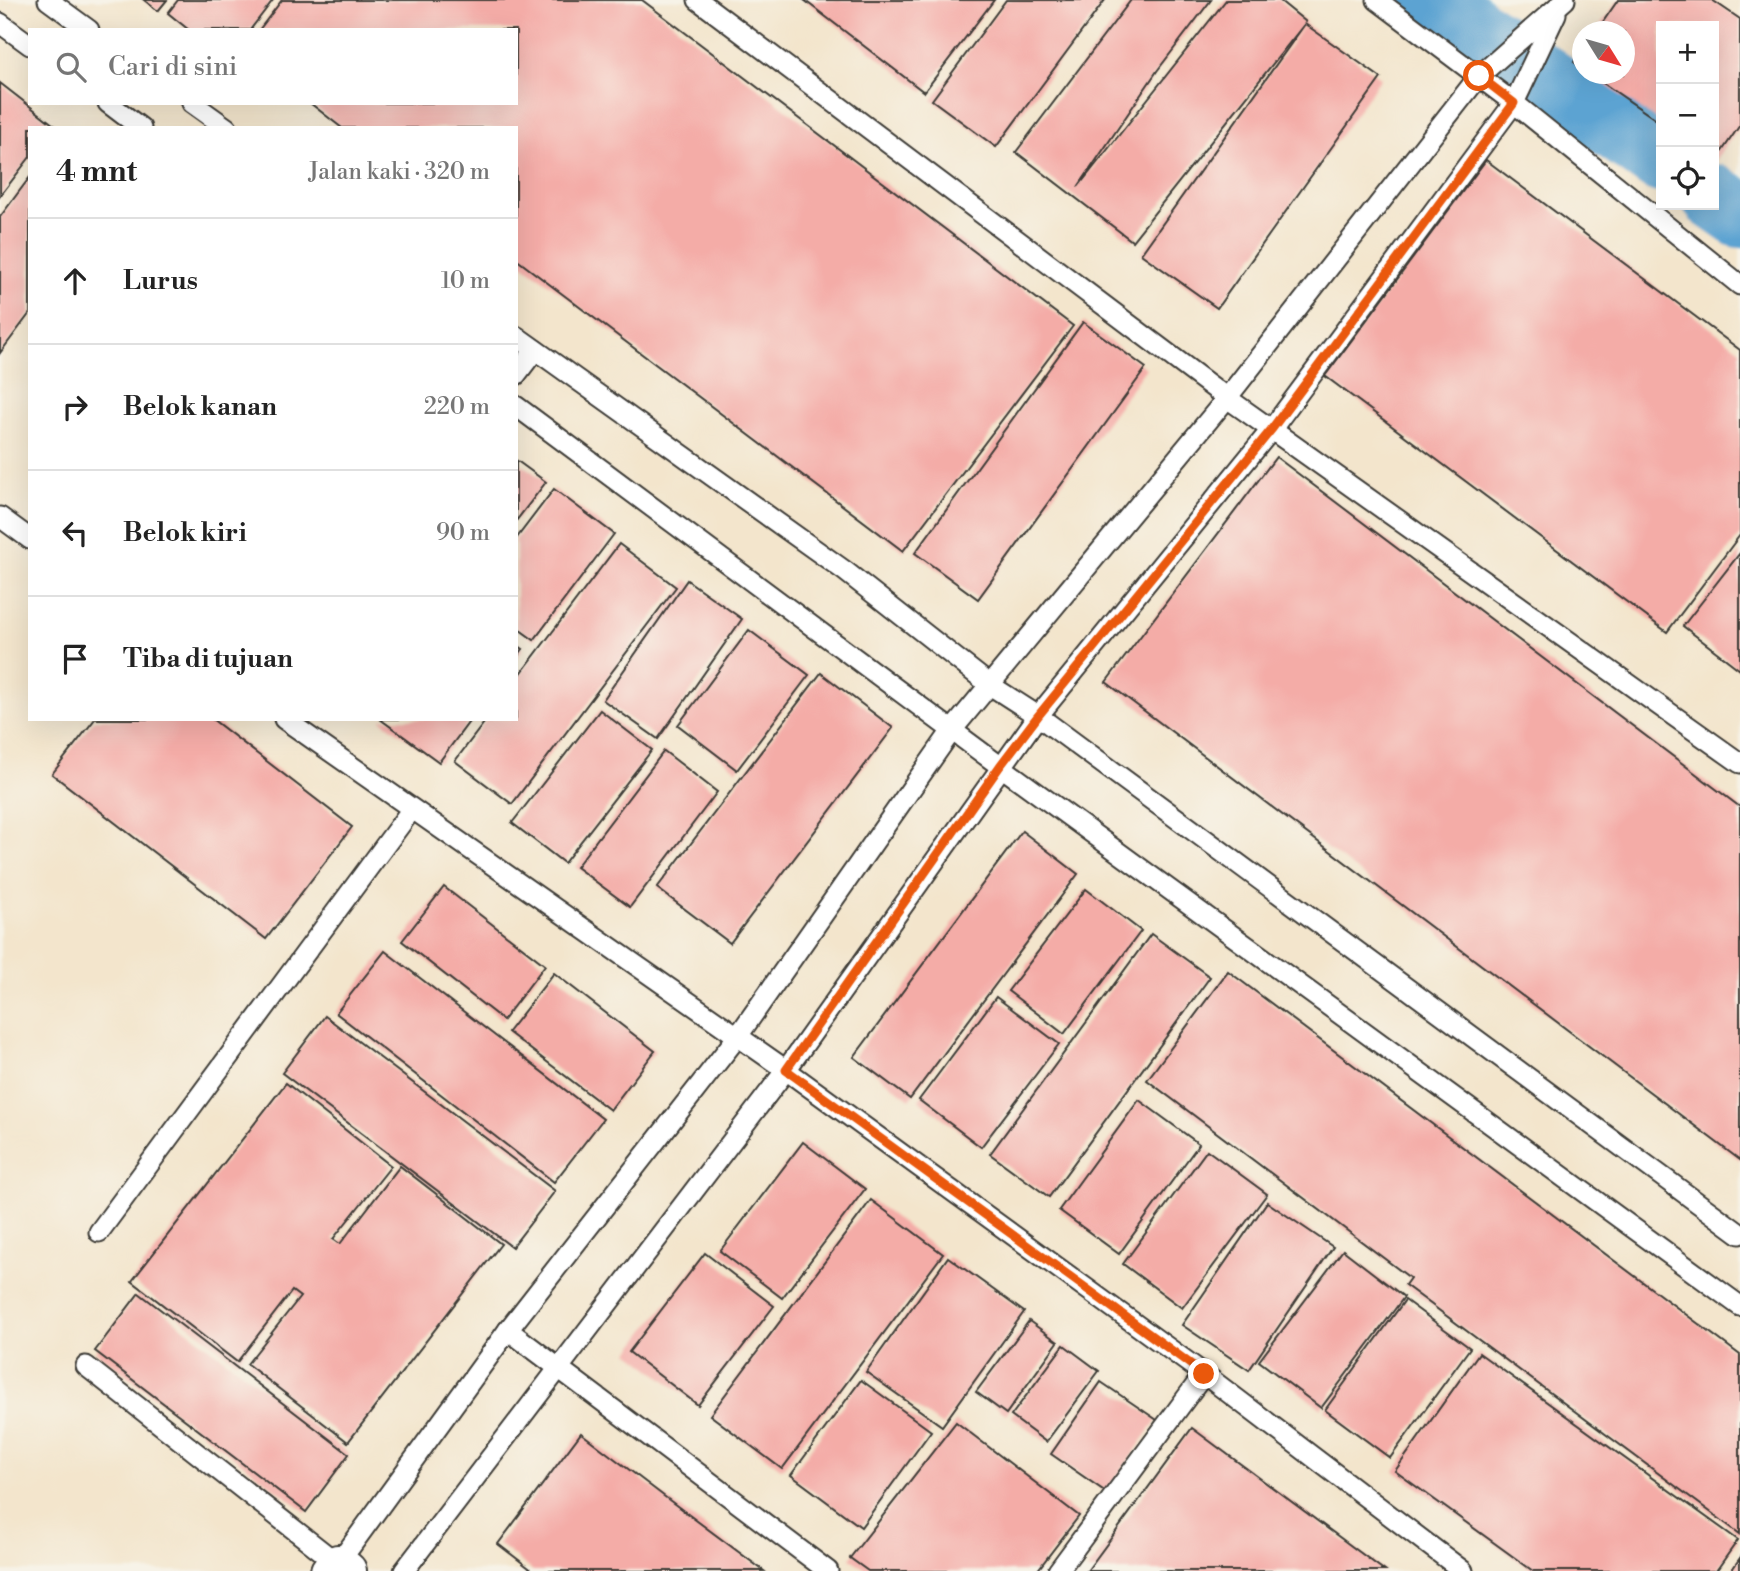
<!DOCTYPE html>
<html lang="id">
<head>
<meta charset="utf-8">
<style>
	body { margin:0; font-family:"Libre Bodoni",serif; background:#f2f2f2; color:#222 }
	.controls { position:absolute; right:21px; top:21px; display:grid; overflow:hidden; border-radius:0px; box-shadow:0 7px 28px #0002 }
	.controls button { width:63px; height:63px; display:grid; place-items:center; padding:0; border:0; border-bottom:2px solid #e0e0e0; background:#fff; color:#222; font:35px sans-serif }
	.compass { position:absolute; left:1572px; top:21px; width:63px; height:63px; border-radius:50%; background:#fff; box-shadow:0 7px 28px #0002; rotate:127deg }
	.stop { position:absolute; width:21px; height:21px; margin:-16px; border:5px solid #ea580c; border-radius:50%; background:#fff }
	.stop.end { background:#ea580c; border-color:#fff; box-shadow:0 2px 7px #0008 }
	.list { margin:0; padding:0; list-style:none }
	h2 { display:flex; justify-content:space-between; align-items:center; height:91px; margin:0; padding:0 28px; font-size:30px }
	h2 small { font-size:23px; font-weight:400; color:#767676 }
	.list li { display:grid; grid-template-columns:46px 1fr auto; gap:21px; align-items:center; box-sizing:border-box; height:126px; padding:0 28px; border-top:2px solid #e0e0e0 }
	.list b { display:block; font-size:26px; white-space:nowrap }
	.list em { font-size:23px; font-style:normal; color:#767676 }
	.icon { flex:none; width:38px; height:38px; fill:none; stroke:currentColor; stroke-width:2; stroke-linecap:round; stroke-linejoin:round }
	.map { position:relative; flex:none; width:1740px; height:1571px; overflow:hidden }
	.search { position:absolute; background:#fff; box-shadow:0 7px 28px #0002; left:28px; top:28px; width:490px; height:77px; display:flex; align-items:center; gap:18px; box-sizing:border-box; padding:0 24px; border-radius:0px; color:#767676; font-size:26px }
	.panel { position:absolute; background:#fff; box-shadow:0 7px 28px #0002; left:28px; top:126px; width:490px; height:595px; border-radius:0px }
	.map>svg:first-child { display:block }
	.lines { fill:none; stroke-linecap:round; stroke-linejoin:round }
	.river { stroke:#5ba3d2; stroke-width:66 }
	.building { fill:#f4aca7 }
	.service-casing { stroke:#3c3a36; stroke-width:23 }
	.minor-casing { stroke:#3c3a36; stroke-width:42 }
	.service { stroke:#fff; stroke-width:19 }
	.minor { stroke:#fff; stroke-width:38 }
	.route { stroke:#ea580c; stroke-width:9 }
</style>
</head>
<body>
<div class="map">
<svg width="1740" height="1571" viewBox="0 0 1740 1571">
	<rect width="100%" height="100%" fill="#f7f3e8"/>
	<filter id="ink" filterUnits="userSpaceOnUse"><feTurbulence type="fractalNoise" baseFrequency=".0143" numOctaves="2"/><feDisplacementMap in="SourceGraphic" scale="14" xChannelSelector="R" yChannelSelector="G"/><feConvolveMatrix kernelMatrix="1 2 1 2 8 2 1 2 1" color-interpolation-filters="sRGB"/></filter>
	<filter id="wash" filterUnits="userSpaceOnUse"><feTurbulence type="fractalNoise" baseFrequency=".00686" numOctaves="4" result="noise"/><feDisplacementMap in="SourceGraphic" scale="28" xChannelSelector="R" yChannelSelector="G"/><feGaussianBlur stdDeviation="1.57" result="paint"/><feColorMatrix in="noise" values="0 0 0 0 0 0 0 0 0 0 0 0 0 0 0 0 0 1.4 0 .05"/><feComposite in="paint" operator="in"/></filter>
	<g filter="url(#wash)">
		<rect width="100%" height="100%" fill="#f3e5cc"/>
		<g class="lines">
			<!-- river -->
			<g class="river">
				<path d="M1433,0L1661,160"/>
				<path d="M1714,197L1740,215"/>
			</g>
		</g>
		<g id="blocks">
			<!-- building -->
			<g class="building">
				<path d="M144,0H167L158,11Z"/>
				<path d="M178,0H273L250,30H189L168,13Z"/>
				<path d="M282,0H642L1073,326L903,551L516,259V128H342L310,103H516V30H259Z"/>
				<path d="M804,0H994L924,92Z"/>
				<path d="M1006,0H1105L996,147L932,100Z"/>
				<path d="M1131,0H1211L1157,71L1078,187L1226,0H1279L1306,22L1132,241L1016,152Z"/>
				<path d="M1618,0H1712L1740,19V125L1716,160L1714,159V26H1661V123L1590,74H1624V32H1596Z"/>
				<path d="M1305,24L1381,78L1217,308L1141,254Z"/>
				<path d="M1582,50V68L1574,62Z"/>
				<path d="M0,83L54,125L52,128H30V157L0,196Z"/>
				<path d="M1486,160L1740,350V535L1667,632L1325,376Z"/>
				<path d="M30,177V313L0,353V217Z"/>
				<path d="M1083,322L1146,368L978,599L915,553Z"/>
				<path d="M1276,457L1740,807V1160L1106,682Z"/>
				<path d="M516,460L546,482L516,521Z"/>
				<path d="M554,489L614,534L534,640L516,627V539Z"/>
				<path d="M619,544L676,587L512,804L455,761L487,719H516V680Z"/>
				<path d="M1740,553V670L1683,626Z"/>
				<path d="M687,580L742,619L658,739L603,700Z"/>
				<path d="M749,630L809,675L737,770L678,725Z"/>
				<path d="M516,644L523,649L516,658Z"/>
				<path d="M821,673L893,728L730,943L657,888Z"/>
				<path d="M600,710L652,750L564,863L512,823Z"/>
				<path d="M95,719H212L352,827L266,939L52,774Z"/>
				<path d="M380,719H471L439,762Z"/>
				<path d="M664,751L717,792L630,907L576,867Z"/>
				<path d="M1022,831L1078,874L910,1099L854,1057Z"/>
				<path d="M444,887L545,965L503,1020L402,941Z"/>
				<path d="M1086,889L1141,931L1064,1034L1008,991Z"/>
				<path d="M1151,934L1210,977L1049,1197L990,1154Z"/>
				<path d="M385,951L603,1119L554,1182L336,1013Z"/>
				<path d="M1228,971L1740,1355V1534L1405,1285L1410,1278L1147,1080Z"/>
				<path d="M554,973L655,1051L610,1110L508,1032Z"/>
				<path d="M996,997L1059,1044L981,1147L919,1100Z"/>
				<path d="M325,1016L555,1191L512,1247L282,1073Z"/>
				<path d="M286,1083L391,1166L333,1239L340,1244L400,1166L501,1244L348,1442L247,1364L300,1297L292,1291L237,1362L132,1281Z"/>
				<path d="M1139,1100L1199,1144L1119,1254L1059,1210Z"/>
				<path d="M803,1142L865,1189L782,1298L720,1251Z"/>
				<path d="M1207,1150L1267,1194L1182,1308L1123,1264Z"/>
				<path d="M871,1200L943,1254L782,1469L710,1415Z"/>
				<path d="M1267,1202L1333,1247L1249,1370L1182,1325Z"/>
				<path d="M1343,1250L1404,1297L1321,1408L1259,1361Z"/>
				<path d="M705,1253L774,1306L698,1405L629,1352Z"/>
				<path d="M948,1257L1024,1312L942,1426L866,1372Z"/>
				<path d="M139,1293L349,1454L306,1512L95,1351Z"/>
				<path d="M1405,1300L1470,1348L1390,1458L1325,1410Z"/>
				<path d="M1029,1321L1058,1342L1006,1414L976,1392Z"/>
				<path d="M1064,1345L1099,1371L1046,1442L1011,1416Z"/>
				<path d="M1479,1353L1738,1540L1716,1571H1533L1395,1471Z"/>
				<path d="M861,1380L931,1431L861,1527L791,1475Z"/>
				<path d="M1101,1382L1157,1420L1106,1492L1051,1454Z"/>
				<path d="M956,1422L1079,1516L1037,1571H868L850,1558Z"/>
				<path d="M1192,1428L1385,1571H1087Z"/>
				<path d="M581,1433L665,1497L764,1571H533L498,1544Z"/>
				<path d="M1740,1558V1571H1731Z"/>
			</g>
		</g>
	</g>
	<g filter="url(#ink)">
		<use href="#blocks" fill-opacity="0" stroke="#3c3a36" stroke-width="2"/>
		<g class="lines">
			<defs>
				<g id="service">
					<path d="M48,0L89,30"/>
					<path d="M698,0L1227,398L1740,763"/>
					<path d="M1377,0L1514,103L1740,285"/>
					<path d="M0,23L30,45"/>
					<path d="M108,103L141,128"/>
					<path d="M192,103L227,128"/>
					<path d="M516,336L845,571L990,685L1038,716L1740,1234"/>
					<path d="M516,375L535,350"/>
					<path d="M516,406L1000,766L1740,1306"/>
					<path d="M0,517L30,539"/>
					<path d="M284,719L786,1070L1204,1374L1463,1571"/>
					<path d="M99,1232L412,809"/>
					<path d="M508,1330L828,1571"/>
					<path d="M86,1366L338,1564L508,1330L738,1036L953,729L1227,398L1479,76L1565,0"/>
					<path d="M404,1571L786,1070L1038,716L1271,430L1514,103L1556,14"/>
					<path d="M1058,1571L1204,1374"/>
				</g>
				<path id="minor" d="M330,1571L338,1564L347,1571"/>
			</defs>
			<!-- service casing -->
			<use href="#service" class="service-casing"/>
			<!-- minor casing -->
			<use href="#minor" class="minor-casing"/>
			<!-- service -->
			<use href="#service" class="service"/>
			<!-- minor -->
			<use href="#minor" class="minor"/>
		</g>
	</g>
	<g class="lines" filter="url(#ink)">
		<!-- route -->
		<path class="route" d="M1204,1374L786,1070L1000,766L1038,716L1271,430L1514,103L1479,76"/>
	</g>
</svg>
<div class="controls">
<button>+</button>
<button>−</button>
<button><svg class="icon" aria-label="locate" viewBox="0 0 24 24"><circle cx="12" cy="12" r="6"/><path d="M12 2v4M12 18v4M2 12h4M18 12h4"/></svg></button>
</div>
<svg class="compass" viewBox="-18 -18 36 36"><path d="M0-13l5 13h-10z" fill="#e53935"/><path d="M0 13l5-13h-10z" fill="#767676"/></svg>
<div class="stop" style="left:1479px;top:76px"></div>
<div class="stop end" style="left:1204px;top:1374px"></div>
<div class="search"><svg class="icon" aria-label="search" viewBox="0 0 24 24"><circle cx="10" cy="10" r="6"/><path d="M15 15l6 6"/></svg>Cari di sini</div>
<section class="panel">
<h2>4 mnt<small>Jalan kaki · 320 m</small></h2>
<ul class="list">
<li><svg class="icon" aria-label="ahead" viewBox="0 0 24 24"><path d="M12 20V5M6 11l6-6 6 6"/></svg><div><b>Lurus</b></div><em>10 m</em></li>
<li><svg class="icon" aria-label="right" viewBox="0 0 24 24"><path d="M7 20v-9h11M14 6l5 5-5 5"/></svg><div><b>Belok kanan</b></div><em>220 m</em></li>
<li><svg class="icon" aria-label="left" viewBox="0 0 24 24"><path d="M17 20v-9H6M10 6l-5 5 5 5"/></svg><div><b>Belok kiri</b></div><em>90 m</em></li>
<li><svg class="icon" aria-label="arrive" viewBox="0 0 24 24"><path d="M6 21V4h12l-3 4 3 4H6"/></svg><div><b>Tiba di tujuan</b></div></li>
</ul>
</section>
</div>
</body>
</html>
